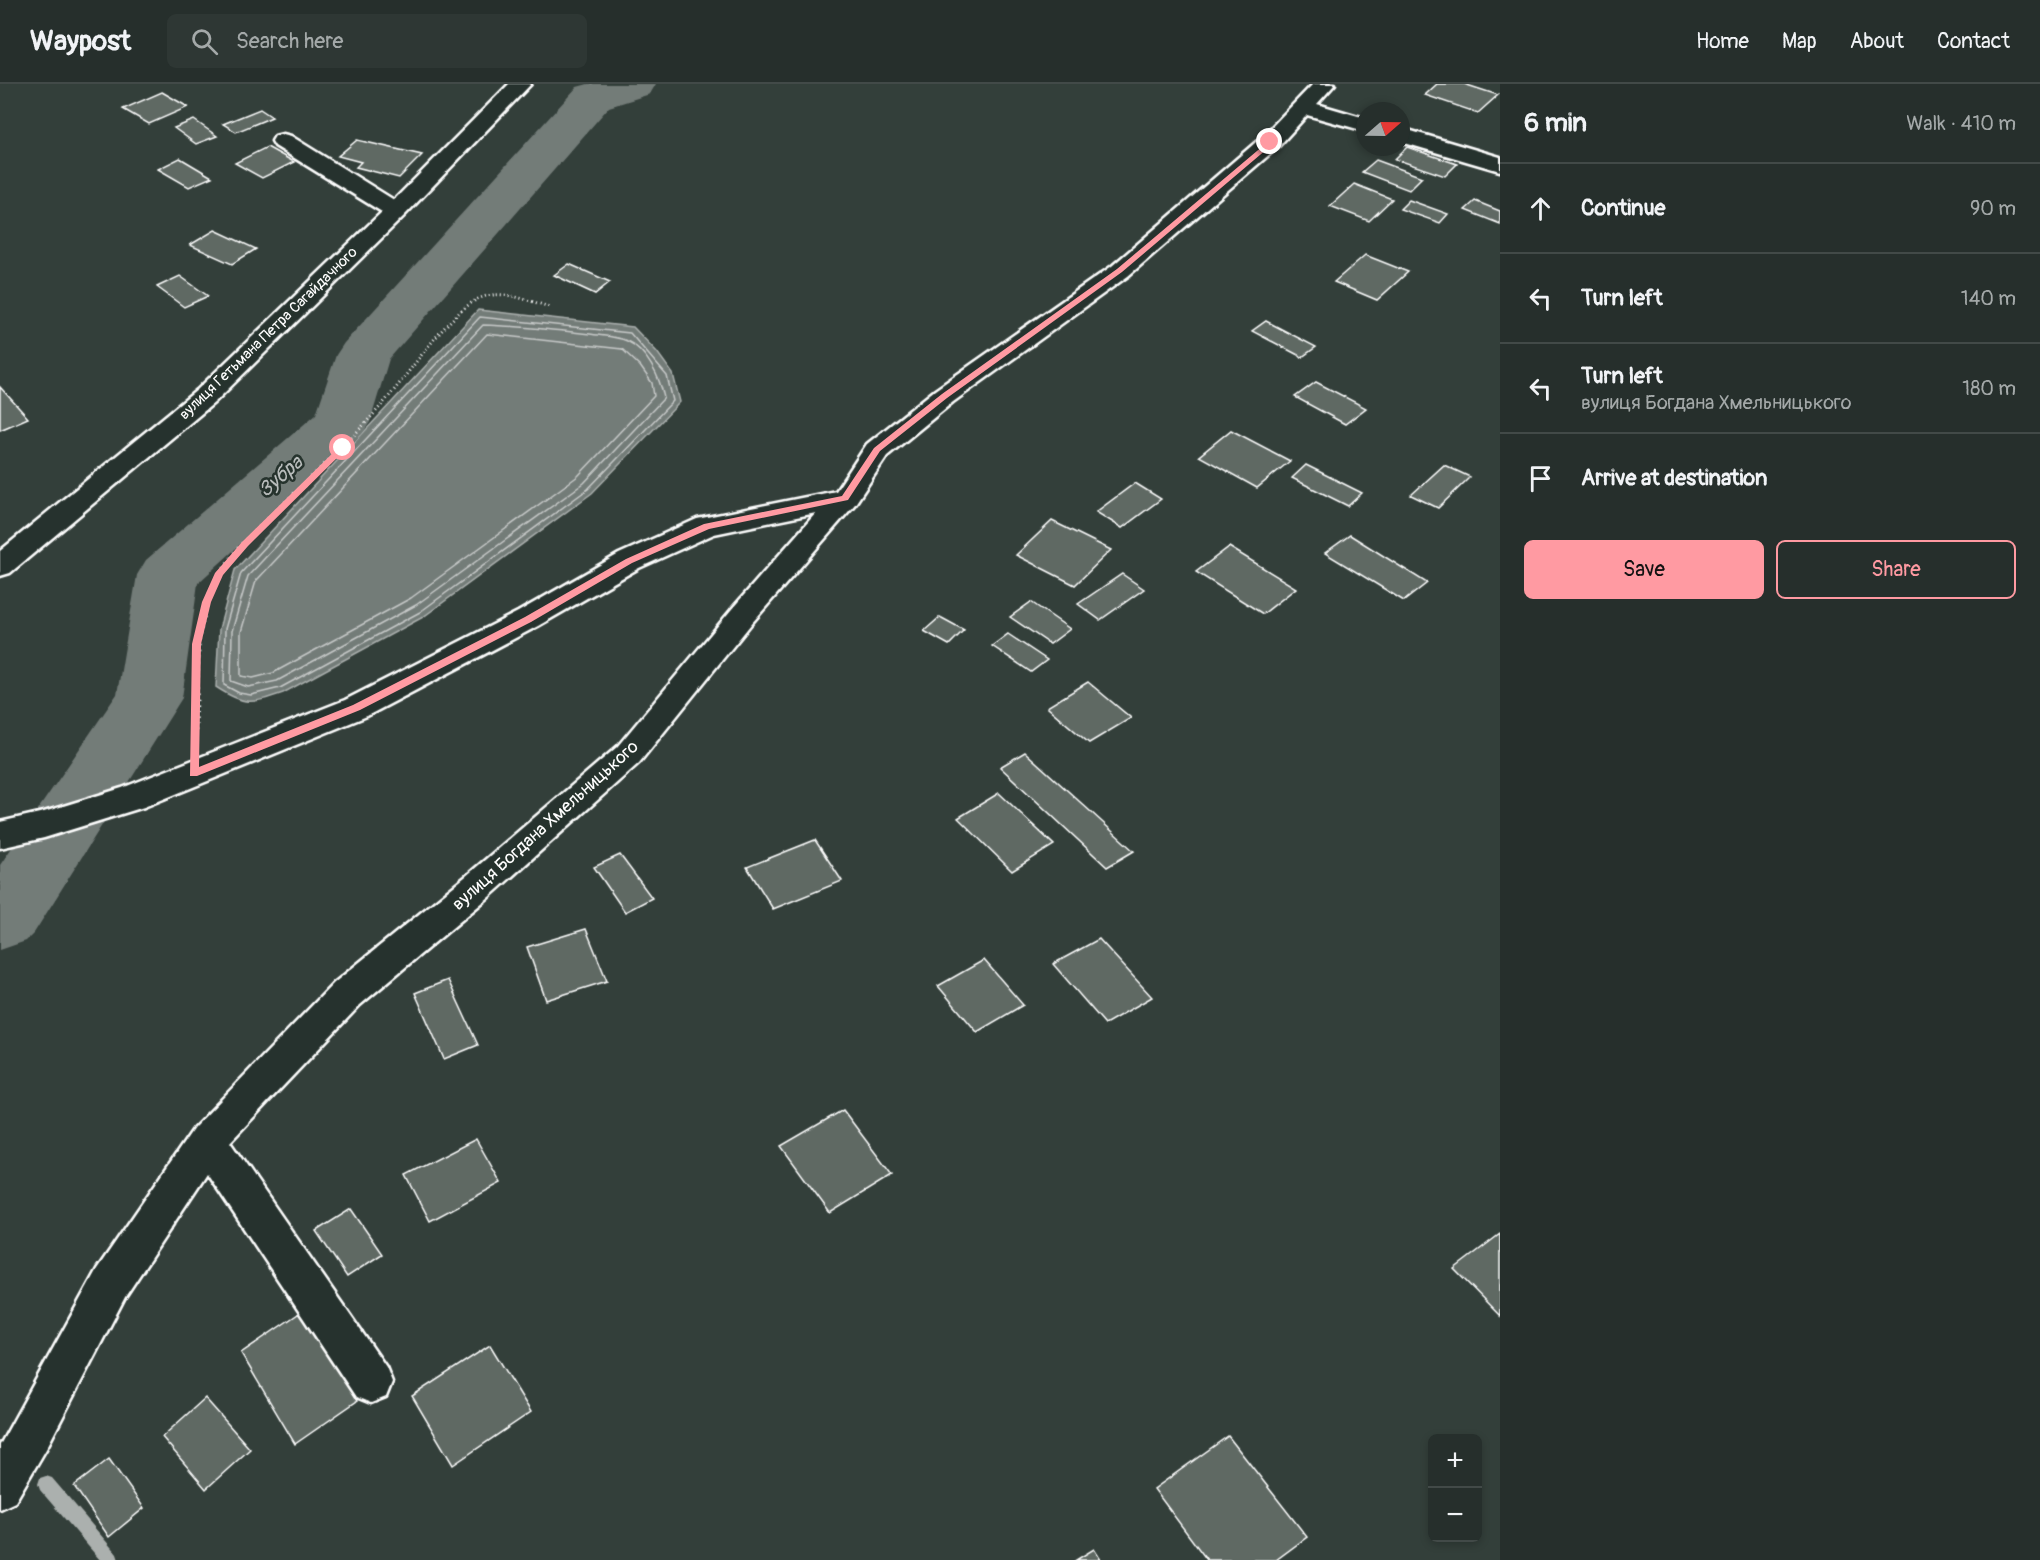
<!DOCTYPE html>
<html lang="en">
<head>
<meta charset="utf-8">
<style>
	body { margin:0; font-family:Pangolin,sans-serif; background:#2e3734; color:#f1f3f6 }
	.controls { position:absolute; right:18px; bottom:18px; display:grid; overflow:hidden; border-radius:9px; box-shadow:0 3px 9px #0003 }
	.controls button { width:54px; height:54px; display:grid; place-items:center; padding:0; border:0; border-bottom:2px solid #424a48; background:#262f2c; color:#f1f3f6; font:30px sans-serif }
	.compass { position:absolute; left:1356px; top:18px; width:54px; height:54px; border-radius:50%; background:#262f2c; box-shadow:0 3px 9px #0003; rotate:70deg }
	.stop { position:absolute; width:18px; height:18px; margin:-14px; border:4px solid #ff9aa2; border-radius:50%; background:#fff }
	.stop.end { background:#ff9aa2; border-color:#fff; box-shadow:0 2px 6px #0008 }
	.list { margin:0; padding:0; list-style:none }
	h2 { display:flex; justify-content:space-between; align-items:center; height:78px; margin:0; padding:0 24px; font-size:26px }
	h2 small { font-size:20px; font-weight:400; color:#a4a9a9 }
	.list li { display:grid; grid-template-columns:39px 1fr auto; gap:18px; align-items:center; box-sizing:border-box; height:90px; padding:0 24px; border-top:2px solid #424a48 }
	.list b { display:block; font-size:22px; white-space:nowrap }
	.list p { margin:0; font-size:20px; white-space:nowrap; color:#a4a9a9 }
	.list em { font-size:20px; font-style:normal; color:#a4a9a9 }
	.actions { display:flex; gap:12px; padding:18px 24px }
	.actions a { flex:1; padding:14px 0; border:2px solid #ff9aa2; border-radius:9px; text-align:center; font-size:21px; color:#ff9aa2 }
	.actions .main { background:#ff9aa2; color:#111 }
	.icon { flex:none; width:33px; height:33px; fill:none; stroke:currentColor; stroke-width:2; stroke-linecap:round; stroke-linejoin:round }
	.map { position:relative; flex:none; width:1500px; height:1476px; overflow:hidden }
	header { display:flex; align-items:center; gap:36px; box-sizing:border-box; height:84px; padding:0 30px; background:#262f2c; border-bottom:2px solid #424a48 }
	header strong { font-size:28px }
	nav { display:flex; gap:33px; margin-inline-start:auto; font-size:21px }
	.search { width:420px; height:54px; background:#2e3734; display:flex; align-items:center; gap:15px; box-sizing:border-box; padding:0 21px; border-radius:9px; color:#a4a9a9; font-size:22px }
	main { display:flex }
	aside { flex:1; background:#262f2c }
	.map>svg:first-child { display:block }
	.water { fill:#737b78; stroke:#abb0ae; stroke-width:1.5 }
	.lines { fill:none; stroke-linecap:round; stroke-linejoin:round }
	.shore { stroke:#c7cac9; stroke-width:1.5 }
	.stream { fill:#abb0ae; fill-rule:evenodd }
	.river { fill:#737b78; fill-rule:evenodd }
	.building { fill:#5f6964; stroke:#fff; stroke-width:1.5 }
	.minor-casing { stroke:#fff; stroke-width:5 }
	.path-far1 { stroke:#fff; stroke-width:3; stroke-dasharray:1 3; stroke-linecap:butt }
	.path { stroke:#fff; stroke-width:4; stroke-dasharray:1.5 4.5; stroke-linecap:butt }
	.minor { fill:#26332d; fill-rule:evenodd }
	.route { fill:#ff9aa2 }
	.labels { text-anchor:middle; stroke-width:5; stroke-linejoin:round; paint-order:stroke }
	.far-street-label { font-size:15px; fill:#fff; stroke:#26332d }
	.street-label { font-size:18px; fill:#fff; stroke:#26332d }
	.water-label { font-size:20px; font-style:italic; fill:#b9bdbc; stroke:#26332d }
</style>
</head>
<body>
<header>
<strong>Waypost</strong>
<div class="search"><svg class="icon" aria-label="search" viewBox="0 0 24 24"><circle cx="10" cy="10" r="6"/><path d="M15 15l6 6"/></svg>Search here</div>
<nav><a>Home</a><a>Map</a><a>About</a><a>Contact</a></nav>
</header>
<main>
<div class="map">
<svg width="1500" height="1476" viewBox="0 0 1500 1476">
	<rect width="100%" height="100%" fill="#333f3a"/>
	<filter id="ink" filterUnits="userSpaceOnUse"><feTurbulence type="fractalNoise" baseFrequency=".0167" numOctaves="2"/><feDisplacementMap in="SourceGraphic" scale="12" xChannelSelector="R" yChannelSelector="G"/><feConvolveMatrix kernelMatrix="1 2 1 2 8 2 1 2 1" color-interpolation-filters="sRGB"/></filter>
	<g filter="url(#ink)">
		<!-- water -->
		<path class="water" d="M478,226L633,243L657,268L673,290L680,318L592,409L423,533L283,609C251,620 245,622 216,603L219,545L235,486Z"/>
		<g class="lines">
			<!-- shore -->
			<g class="shore">
				<path d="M480,233L630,249L667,292L673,317L588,405L420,528L280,604L251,611L239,609L224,601L225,545L241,489Z"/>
				<path d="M483,241C519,242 555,246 590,250C601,252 616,252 627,257C647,266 660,294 664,314L584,399L416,521L277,597L248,603L231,597L232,547L248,492Z"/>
				<path d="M487,250L622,265L640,282L652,299L654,312L578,392L411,514L273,589L253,594L241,592V548L256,497Z"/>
			</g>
			<!-- stream -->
			<path class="stream" d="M46,1392L52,1394L117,1470L119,1476H100L40,1406L38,1400L40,1394Z"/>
			<!-- river -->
			<path class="river" d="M588,0H656L650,10L609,23L389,275L370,338L362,350L198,499L182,614L34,849L26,857L0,866V781L117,610L137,491L146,476L316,330L336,271L344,259L577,3Z"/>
		</g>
		<!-- building -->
		<g class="building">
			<path d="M1437,0H1464L1498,11L1478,29L1425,11Z"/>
			<path d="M162,8L188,23L149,40L123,25Z"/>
			<path d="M260,25L272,33L236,48L223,40Z"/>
			<path d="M194,36L217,52L196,60L174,44Z"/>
			<path d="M357,56L422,71L399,94L356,83L361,78L338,72Z"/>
			<path d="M267,63L294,78L262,94L235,79Z"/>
			<path d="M1407,63L1457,80L1445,92L1395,75Z"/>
			<path d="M180,74L212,93L189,103L158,85Z"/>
			<path d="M1376,76L1422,93L1409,106L1362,88Z"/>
			<path d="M1354,100L1392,115L1369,137L1330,122Z"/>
			<path d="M1409,116L1448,130L1440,139L1400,125Z"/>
			<path d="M1475,117L1500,127V140L1465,126Z"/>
			<path d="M215,146L256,165L232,180L190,161Z"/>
			<path d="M1365,171L1408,188L1377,216L1334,198Z"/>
			<path d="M569,180L610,198L595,210L554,191Z"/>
			<path d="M180,192L208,212L184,223L157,203Z"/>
			<path d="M1266,237L1316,263L1302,273L1252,247Z"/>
			<path d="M1316,298L1366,324L1345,340L1295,313Z"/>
			<path d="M0,303L28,334L0,346Z"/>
			<path d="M1231,346L1290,377L1257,404L1199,372Z"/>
			<path d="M1306,381L1362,409L1348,422L1292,394Z"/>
			<path d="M1444,381L1470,393L1438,424L1411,411Z"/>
			<path d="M1135,399L1161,415L1122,444L1096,428Z"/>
			<path d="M1052,437L1111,466L1075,501L1016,471Z"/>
			<path d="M1350,451L1427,499L1404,517L1325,469Z"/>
			<path d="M1229,463L1296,504L1263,530L1196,488Z"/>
			<path d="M1122,490L1144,505L1100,536L1078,520Z"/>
			<path d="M1031,518L1070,545L1050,560L1010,533Z"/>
			<path d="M940,533L964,546L949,561L924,547Z"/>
			<path d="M1008,550L1047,576L1031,588L992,562Z"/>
			<path d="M1088,598L1131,634L1089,659L1047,623Z"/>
			<path d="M1025,668L1134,767L1107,783L1000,683Z"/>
			<path d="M999,709L1054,761L1012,787L958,734Z"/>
			<path d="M815,756L842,797L773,825L747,783Z"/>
			<path d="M620,771L652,814L625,828L594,783Z"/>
			<path d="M586,845L607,897L546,916L527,863Z"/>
			<path d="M1099,855L1152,913L1105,940L1053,880Z"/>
			<path d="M984,876L1023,921L977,948L938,902Z"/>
			<path d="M448,896L478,961L444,975L415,909Z"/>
			<path d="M843,1026L892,1091L830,1129L781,1062Z"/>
			<path d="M476,1055L501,1099L430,1137L406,1091Z"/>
			<path d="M351,1125L382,1170L347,1193L316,1147Z"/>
			<path d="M1500,1150V1232L1454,1185Z"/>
			<path d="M301,1228L357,1317L295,1360L241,1269Z"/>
			<path d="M490,1261L531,1328L453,1381L412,1312Z"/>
			<path d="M205,1314L250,1365L206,1405L162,1353Z"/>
			<path d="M1228,1352L1307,1453L1276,1476H1207L1154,1405Z"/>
			<path d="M109,1375L144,1424L109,1453L74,1402Z"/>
			<path d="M1094,1465L1101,1476H1076Z"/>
		</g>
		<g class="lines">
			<defs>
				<g id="minor">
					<path d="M509,0H531L404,132L215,318L10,489L0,492V467L197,306L382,128L275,62L272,57L275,52L283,50L291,52L394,116Z"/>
					<path d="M1313,0H1335L1317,20L1365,34V47L1307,31L1278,63L1128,192L953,318L887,372L855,420L751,540L639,679L489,813L360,921L230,1058L386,1283L392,1298L386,1313L371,1319L356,1313L207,1089L125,1213L46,1365L15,1418L0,1425V1361L97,1185L194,1044L334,899L465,793L617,663L731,526L816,429L714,450L639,484L538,542L367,632L144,723L44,754L0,764V738L44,728L122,704L345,616L518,528L619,470L697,435L836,407L867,360L935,306L1112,182L1262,53Z"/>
					<path d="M1401,44L1500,73V87L1401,58Z"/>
				</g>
			</defs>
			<!-- minor casing -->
			<use href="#minor" class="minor-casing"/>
			<!-- path-far1 -->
			<path class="path-far1" d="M332,374C352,353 373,332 391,310C412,285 454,222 483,213C504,206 529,217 550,223"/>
			<!-- path -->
			<path class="path" d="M195,653L199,552L209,512L218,492L241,461L333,373"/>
			<!-- minor -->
			<use href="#minor" class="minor"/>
		</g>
	</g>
	<!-- route -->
	<path class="route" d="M1270,56L1273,60L1122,188L947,314L880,367L848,416L709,445L632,479L531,538L360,626L197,692H190L192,560L202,518L215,489L242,458L340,362L347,364L248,462L223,491L211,518L201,560L199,683L353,621L525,533L626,475L704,440L842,412L874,364L942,310L1117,185Z"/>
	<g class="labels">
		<!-- far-street labels -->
		<g class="far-street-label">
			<text transform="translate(268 249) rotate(-44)" y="5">вулиця Гетьмана Петра Сагайдачного</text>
		</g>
		<!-- street labels -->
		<g class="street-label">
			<text transform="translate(545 741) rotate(-42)" y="6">вулиця Богдана Хмельницького</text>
		</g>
		<!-- water labels -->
		<g class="water-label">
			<text transform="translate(280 392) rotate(-41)" y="7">Зубра</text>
		</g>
	</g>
</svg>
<div class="controls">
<button>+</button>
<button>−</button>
</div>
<svg class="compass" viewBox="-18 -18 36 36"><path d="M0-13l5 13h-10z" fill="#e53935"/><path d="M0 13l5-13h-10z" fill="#a4a9a9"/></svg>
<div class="stop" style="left:343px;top:364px"></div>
<div class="stop end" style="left:1270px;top:58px"></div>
</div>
<aside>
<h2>6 min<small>Walk · 410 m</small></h2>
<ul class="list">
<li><svg class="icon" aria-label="ahead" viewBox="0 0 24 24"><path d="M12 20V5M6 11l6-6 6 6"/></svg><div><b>Continue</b></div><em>90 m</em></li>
<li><svg class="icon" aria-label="left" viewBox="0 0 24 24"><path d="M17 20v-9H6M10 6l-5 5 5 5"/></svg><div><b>Turn left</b></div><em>140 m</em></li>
<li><svg class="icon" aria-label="left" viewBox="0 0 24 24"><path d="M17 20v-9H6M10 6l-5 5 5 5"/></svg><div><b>Turn left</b><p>вулиця Богдана Хмельницького</p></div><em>180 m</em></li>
<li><svg class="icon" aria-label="arrive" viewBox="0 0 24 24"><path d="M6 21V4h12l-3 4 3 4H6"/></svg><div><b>Arrive at destination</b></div></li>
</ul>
<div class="actions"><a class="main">Save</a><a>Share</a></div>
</aside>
</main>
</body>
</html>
